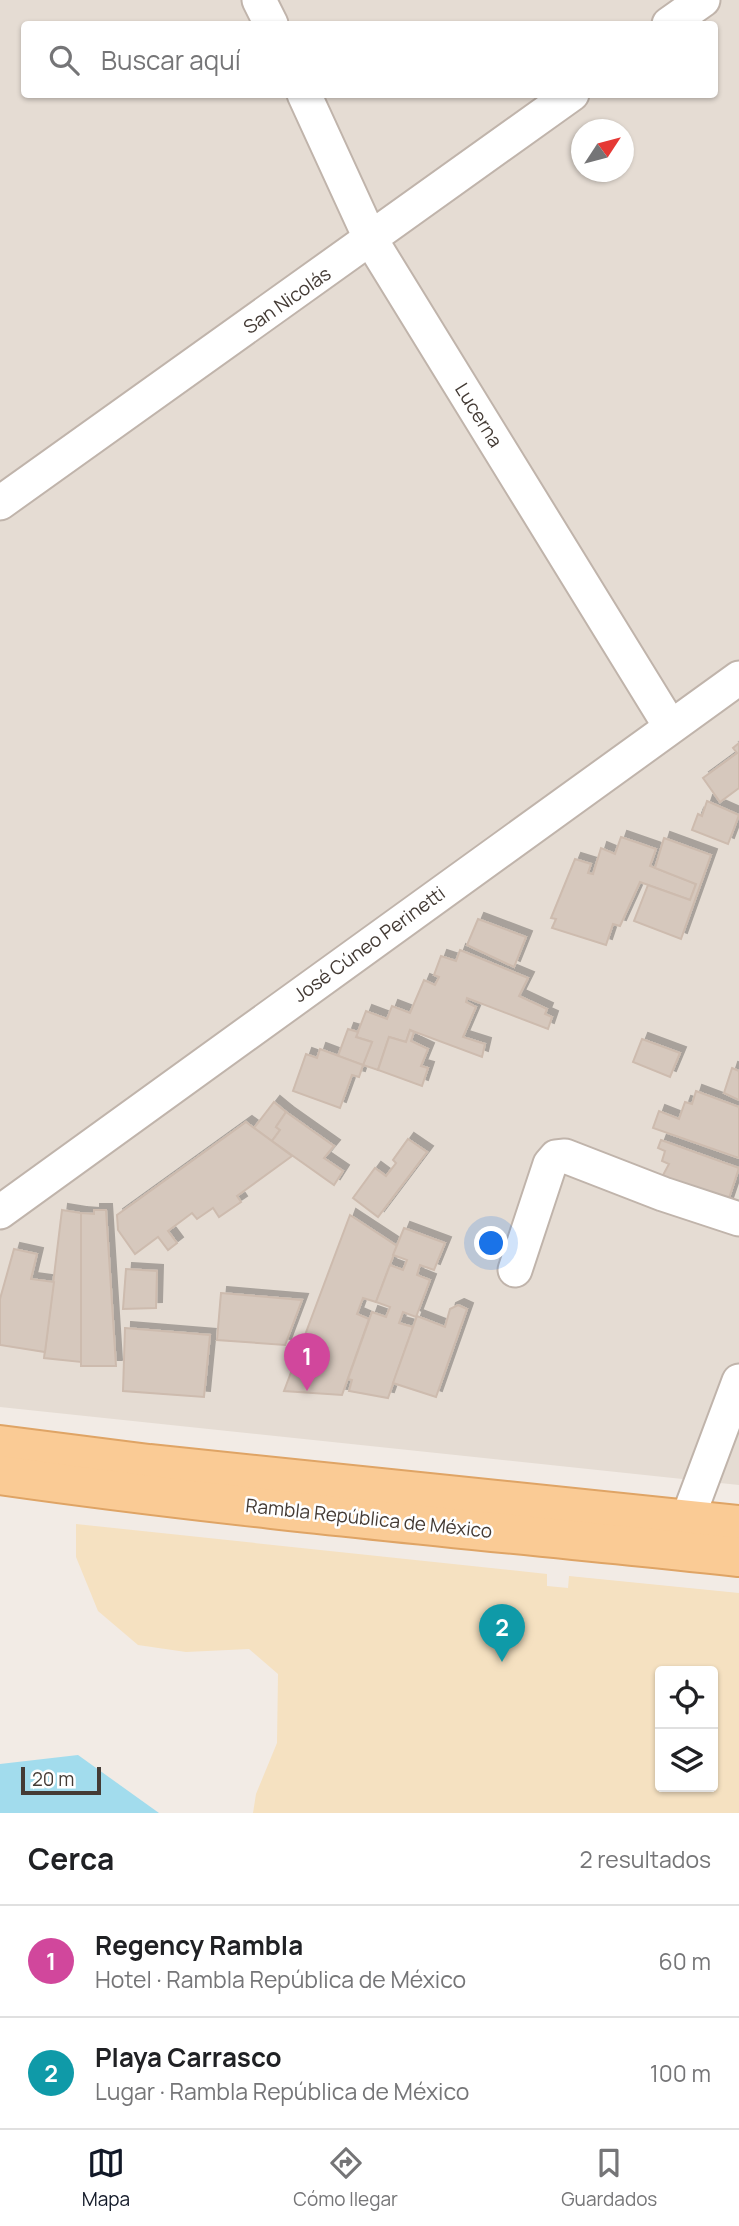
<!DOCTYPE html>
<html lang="es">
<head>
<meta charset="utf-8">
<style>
	body { margin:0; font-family:Manrope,sans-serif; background:#f6f6f6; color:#202124 }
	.controls { position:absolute; right:21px; bottom:21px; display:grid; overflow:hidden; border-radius:7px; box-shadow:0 2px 5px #0004 }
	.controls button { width:63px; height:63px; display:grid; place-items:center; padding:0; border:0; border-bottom:2px solid #e0e0e0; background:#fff; color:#202124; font:35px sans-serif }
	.compass { position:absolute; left:571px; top:119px; width:63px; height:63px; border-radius:50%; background:#fff; box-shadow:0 2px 5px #0004; rotate:54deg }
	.scale { position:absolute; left:21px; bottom:18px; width:80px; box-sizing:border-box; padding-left:7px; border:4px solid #443b35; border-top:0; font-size:19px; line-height:24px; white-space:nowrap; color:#443b35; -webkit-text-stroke:5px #fff; paint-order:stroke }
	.you { position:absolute; left:492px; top:1244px; width:24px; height:24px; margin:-18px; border:5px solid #fff; border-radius:50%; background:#1a73e8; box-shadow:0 0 0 10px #1a73e833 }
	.badge { display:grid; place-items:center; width:46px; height:46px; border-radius:50%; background:#111827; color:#fff; font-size:23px; font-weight:700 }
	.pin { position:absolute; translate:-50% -58px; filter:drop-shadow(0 2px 4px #0008) }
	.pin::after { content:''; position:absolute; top:37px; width:24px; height:21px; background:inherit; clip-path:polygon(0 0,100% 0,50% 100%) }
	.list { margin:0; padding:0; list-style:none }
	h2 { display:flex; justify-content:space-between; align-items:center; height:91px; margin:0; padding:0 28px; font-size:30px }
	h2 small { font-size:23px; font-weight:400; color:#757577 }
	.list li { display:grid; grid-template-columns:46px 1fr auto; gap:21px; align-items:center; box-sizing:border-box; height:112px; padding:0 28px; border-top:2px solid #e0e0e0 }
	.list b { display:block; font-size:26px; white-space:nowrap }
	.list p { margin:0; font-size:23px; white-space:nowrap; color:#757577 }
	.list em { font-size:23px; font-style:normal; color:#757577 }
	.icon { flex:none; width:38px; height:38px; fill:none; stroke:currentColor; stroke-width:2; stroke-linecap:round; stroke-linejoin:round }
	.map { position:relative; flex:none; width:739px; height:1813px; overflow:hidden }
	.search { position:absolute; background:#fff; box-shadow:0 2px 5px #0004; left:21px; right:21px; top:21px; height:77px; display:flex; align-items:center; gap:18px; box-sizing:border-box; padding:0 24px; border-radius:7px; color:#757577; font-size:26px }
	.sheet { height:315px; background:#fff }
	nav { display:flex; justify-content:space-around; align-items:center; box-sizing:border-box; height:98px; border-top:2px solid #e0e0e0; background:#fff; font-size:19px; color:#757577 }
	nav a { display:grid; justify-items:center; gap:4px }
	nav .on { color:#111827 }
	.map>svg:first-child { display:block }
	.residential { fill:#e5dcd3; fill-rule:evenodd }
	.sand { fill:#f5e1c1; fill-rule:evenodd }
	.water { fill:#a2dced }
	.building { fill:#d6c8bd; stroke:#cdbbae; stroke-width:2; filter:url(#shadow) }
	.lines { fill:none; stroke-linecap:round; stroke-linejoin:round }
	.minor-casing { stroke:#c0b4ab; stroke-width:37 }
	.major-casing { stroke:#dfa465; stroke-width:42 }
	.minor { stroke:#fff; stroke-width:33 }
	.major { stroke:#facb95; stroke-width:38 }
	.labels { text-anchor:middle; stroke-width:5; stroke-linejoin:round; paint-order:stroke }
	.street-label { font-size:19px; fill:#443b35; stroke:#fff }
</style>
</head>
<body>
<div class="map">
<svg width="739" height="1813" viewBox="0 0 739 1813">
	<defs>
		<filter id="shadow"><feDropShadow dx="6" dy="-6" stdDeviation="0" flood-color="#0004"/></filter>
	</defs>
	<rect width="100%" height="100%" fill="#f2ebe5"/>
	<!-- residential -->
	<path class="residential" d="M0,0H739V1485L0,1407ZM24,24H714V94H24ZM582,130H624V172H582Z"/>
	<!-- sand -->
	<path class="sand" d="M76,1524L547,1574V1586L568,1588L569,1576L739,1593V1813H253L256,1794L277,1743L278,1674L249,1649L186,1652L138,1645L98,1611L76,1557ZM660,1671H713V1787H660Z"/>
	<!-- water -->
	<path class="water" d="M78,1755L159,1813H0V1764Z"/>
	<!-- building -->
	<g class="building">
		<path d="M739,743V788L720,802L703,778L737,753L733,748Z"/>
		<path d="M707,801L739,815L728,844L692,830L698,814L702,816Z"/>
		<path d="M621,837L656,849L650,866L696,884L690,900L640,882L620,926L613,924L606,945L552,928L556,919L551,918L575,859L591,864L588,873L593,874L601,848L615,854Z"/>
		<path d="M664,838L711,855L681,939L634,921L648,885L690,900L696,884L655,868Z"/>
		<path d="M478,919L526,937L514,967L467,945Z"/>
		<path d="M460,950L528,978L519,996L547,1009L545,1014L552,1017L548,1029L467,998L466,1002L476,1007L463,1037L485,1044L482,1057L410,1030L406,1042L389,1037L378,1070L363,1065L372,1042L356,1037L366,1011L387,1019L392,1006L410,1013L424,980L435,985L439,977L434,975L441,956L456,961Z"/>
		<path d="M348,1029L358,1032L356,1037L372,1042L363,1065L338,1056Z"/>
		<path d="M410,1030L414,1032L411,1041L428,1049L421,1066L428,1068L422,1086L378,1070L389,1037L406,1042Z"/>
		<path d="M642,1039L680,1053L670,1077L633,1062Z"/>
		<path d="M320,1049L363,1065L359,1077L352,1075L340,1108L293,1091L306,1054L317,1058Z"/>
		<path d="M732,1068L739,1071V1100L724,1093Z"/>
		<path d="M696,1091L739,1107V1158L653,1128L659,1111L679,1119L685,1102L692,1104Z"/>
		<path d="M274,1102L286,1112L276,1127L280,1130L272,1141L254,1128Z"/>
		<path d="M286,1112L334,1146L324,1158L343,1171L334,1185L272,1141L280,1130L276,1127Z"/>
		<path d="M246,1122L292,1156L237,1196L241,1202L219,1217L213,1208L197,1219L192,1213L168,1231L177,1243L168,1250L158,1237L135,1254L118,1230L117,1215Z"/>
		<path d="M408,1139L427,1152L378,1217L353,1198L375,1168L386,1176L396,1163L393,1160Z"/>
		<path d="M661,1140L739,1168L727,1204L662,1177L669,1164L662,1161L665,1151L658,1148Z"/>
		<path d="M62,1210L81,1213V1362L44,1358Z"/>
		<path d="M94,1210H106L116,1366H81V1213L94,1214Z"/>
		<path d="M350,1215L397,1246L376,1302L363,1298L357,1314L369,1319L342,1395L284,1391Z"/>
		<path d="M404,1228L445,1243L434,1270L420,1265L417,1275L430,1280L416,1317L403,1312L399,1323L413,1327L388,1398L349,1391L352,1380L348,1379L372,1312L386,1317L390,1307L376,1302L390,1265L403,1270L407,1260L393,1255Z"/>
		<path d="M14,1249L37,1254L31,1279L54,1282L45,1352L0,1345V1299Z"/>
		<path d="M126,1269L157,1271L156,1308L123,1309Z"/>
		<path d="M221,1293L302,1300L285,1345L217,1340Z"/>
		<path d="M458,1305L467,1309L436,1397L393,1383L417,1316L445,1327L450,1309Z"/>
		<path d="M125,1328L210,1335L204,1397L123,1391Z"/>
	</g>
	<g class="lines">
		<defs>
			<g id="minor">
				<path d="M259,0L271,24"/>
				<path d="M669,24L703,0"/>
				<path d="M304,94L371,240L670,726"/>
				<path d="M0,503L572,94"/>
				<path d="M0,1212L739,678"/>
				<path d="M515,1270L550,1164L556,1157L565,1156L663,1194L739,1219"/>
				<path d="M687,1520L739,1381"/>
			</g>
			<g id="major">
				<path d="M0,1445L149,1464L739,1525"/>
				<path d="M0,1475C245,1510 493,1531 739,1557"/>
			</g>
		</defs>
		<!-- minor casing -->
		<use href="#minor" class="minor-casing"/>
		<!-- major casing -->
		<use href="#major" class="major-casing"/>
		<!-- minor -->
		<use href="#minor" class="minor"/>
		<!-- major -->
		<use href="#major" class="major"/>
	</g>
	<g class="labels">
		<!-- street labels -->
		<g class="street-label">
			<text transform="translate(287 300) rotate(-35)" y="7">San Nicolás</text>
			<text transform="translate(479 415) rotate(58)" y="7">Lucerna</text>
			<text transform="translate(369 944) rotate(-36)" y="7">José Cúneo Perinetti</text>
			<text transform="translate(369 1518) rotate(6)" y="7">Rambla República de México</text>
		</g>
	</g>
</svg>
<div class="controls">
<button><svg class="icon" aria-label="locate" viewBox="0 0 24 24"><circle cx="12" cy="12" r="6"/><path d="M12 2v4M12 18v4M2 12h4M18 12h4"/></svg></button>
<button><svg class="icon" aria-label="layers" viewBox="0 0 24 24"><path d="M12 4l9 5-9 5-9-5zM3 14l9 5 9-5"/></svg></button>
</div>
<svg class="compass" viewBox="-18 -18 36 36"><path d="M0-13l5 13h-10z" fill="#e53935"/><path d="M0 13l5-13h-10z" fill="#757577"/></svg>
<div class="scale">20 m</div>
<div class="you"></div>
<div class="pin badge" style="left:307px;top:1391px;background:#d1479c">1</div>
<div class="pin badge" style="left:502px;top:1662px;background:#0f9aa8">2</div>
<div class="search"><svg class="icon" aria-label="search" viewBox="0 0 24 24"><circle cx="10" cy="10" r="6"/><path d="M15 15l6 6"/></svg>Buscar aquí</div>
</div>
<section class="sheet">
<h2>Cerca<small>2 resultados</small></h2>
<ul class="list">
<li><span class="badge" style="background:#d1479c">1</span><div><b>Regency Rambla</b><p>Hotel · Rambla República de México</p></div><em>60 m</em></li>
<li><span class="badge" style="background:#0f9aa8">2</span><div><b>Playa Carrasco</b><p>Lugar · Rambla República de México</p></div><em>100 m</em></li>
</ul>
</section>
<nav>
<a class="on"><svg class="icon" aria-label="map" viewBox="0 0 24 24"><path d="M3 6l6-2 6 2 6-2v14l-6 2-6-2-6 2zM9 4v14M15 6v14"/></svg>Mapa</a>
<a><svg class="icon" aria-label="directions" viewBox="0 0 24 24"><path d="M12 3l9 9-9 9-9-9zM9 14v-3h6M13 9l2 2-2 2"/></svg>Cómo llegar</a>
<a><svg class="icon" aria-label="saved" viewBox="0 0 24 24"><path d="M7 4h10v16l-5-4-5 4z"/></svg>Guardados</a>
</nav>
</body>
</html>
